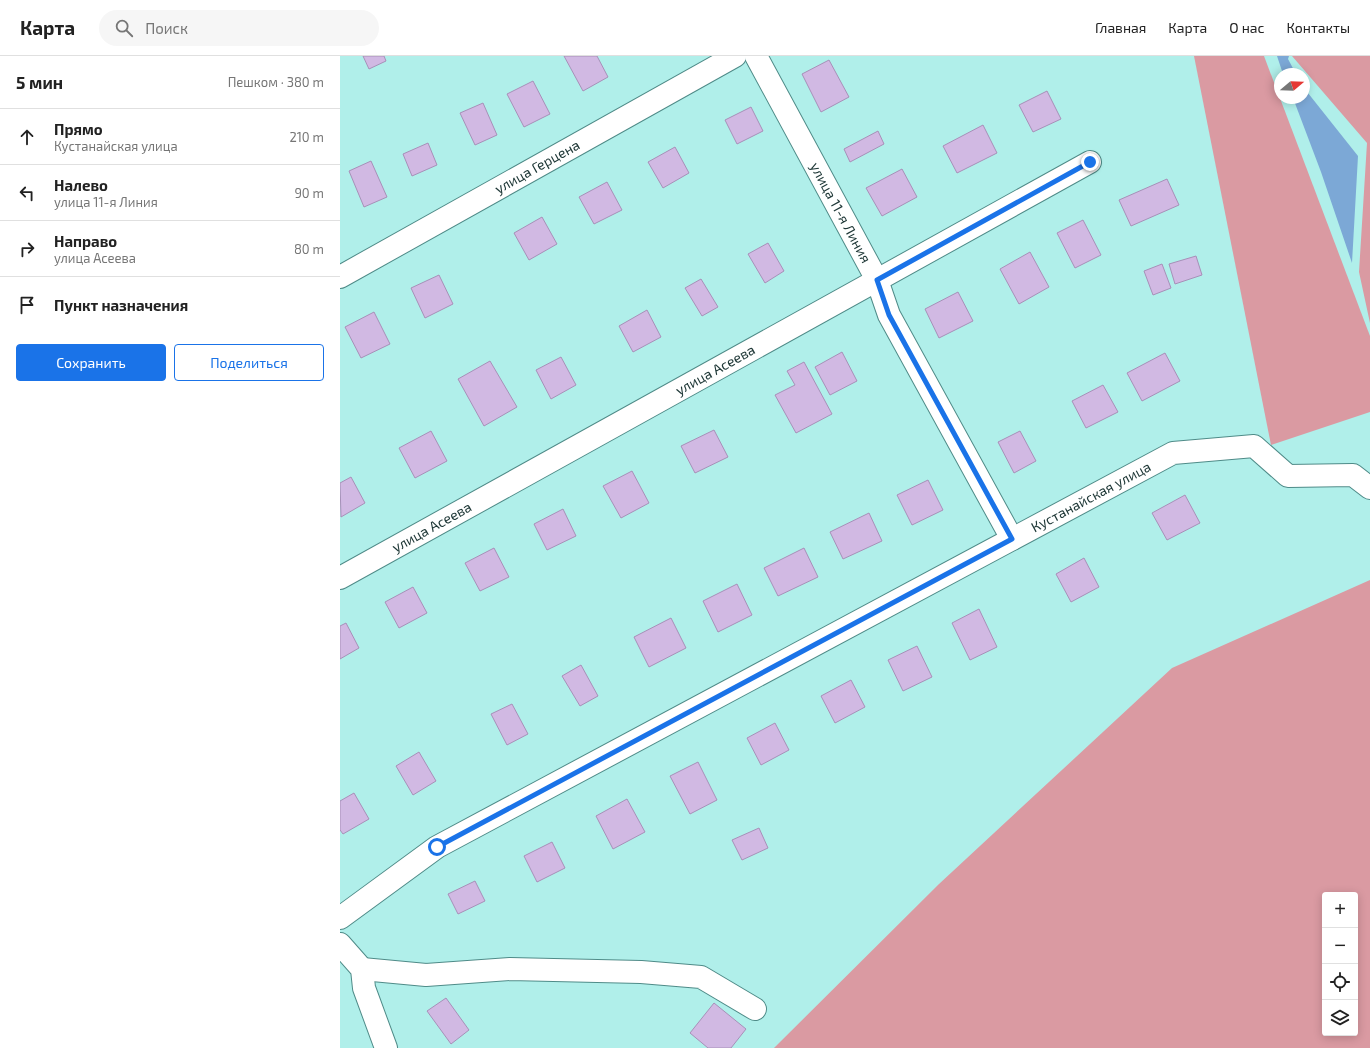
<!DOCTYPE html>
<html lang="ru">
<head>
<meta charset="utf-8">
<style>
	body { margin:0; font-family:"Exo 2",sans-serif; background:#f6f6f6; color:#222 }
	.controls { position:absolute; right:12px; bottom:12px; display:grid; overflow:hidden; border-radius:4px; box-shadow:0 2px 10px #0003 }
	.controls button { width:36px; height:36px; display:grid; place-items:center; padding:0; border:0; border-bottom:1px solid #e0e0e0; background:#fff; color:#222; font:20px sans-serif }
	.compass { position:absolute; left:934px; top:12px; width:36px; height:36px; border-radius:50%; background:#fff; box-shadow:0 2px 10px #0003; rotate:71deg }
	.stop { position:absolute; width:12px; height:12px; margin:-9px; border:3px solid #1a73e8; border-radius:50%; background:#fff }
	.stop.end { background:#1a73e8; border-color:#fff; box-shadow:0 1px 4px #0008 }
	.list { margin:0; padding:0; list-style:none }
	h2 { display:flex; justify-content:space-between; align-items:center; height:52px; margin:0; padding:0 16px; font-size:17px }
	h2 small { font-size:13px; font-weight:400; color:#767676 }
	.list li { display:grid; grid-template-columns:26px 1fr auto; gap:12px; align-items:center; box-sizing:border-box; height:56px; padding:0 16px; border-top:1px solid #e0e0e0 }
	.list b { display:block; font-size:15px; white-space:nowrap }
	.list p { margin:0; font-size:13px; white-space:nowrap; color:#767676 }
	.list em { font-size:13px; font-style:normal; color:#767676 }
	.actions { display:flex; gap:8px; padding:12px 16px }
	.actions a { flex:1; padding:9px 0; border:1px solid #1a73e8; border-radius:4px; text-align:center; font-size:14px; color:#1a73e8 }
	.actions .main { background:#1a73e8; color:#fff }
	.icon { flex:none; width:22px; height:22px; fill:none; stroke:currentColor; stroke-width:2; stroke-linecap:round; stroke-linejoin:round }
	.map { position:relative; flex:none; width:1030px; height:992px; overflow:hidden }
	header { display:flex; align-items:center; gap:24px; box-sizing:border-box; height:56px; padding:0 20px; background:#fff; border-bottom:1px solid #e0e0e0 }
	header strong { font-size:19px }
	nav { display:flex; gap:22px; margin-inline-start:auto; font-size:14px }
	.search { width:280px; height:36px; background:#f6f6f6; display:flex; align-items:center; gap:10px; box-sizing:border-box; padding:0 14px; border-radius:22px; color:#767676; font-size:15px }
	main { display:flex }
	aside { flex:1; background:#fff }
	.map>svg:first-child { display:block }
	.green { fill:#da9aa2; fill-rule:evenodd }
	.water { fill:#7ca8d6 }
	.building { fill:#d1b9e3; stroke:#a790b8 }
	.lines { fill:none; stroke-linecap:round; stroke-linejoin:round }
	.minor-casing { stroke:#4f8b88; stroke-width:24 }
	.minor { stroke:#fff; stroke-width:22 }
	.route { stroke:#1a73e8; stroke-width:5 }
	.labels { text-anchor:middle; stroke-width:3.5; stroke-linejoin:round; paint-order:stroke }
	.street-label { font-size:14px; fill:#203938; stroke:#bdfcf7 }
</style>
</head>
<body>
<header>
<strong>Карта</strong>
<div class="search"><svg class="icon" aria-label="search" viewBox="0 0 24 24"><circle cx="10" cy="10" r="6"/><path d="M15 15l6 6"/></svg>Поиск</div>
<nav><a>Главная</a><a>Карта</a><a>О нас</a><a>Контакты</a></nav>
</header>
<main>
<aside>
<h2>5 мин<small>Пешком · 380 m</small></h2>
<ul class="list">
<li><svg class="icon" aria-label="ahead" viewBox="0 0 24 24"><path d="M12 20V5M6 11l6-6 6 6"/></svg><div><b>Прямо</b><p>Кустанайская улица</p></div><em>210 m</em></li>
<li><svg class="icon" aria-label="left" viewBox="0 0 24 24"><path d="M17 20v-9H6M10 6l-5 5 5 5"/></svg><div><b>Налево</b><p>улица 11-я Линия</p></div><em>90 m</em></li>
<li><svg class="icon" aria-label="right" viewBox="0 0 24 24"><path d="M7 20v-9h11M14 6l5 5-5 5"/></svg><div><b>Направо</b><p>улица Асеева</p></div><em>80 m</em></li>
<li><svg class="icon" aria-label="arrive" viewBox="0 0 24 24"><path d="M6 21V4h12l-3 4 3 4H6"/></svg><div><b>Пункт назначения</b></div></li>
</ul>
<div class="actions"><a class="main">Сохранить</a><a>Поделиться</a></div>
</aside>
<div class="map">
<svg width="1030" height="992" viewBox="0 0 1030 992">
	<rect width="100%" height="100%" fill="#b0efea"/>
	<!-- green -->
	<g class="green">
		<path d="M854,0H924L1030,280V356L931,389Z"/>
		<path d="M952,0H1030V267L1019,216L1027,87Z"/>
		<path d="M1030,524V992H434L599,828L832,612ZM985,839H1015V977H985Z"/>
	</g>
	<!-- water -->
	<g class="water">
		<path d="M937,0H949L948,3L956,18H943Z"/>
		<path d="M964,32L1018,100L1012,207L981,116L953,42H964Z"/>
	</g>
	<!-- building -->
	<g class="building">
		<path d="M23,0H44L46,5L29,13Z"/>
		<path d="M224,0H257L268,21L243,35Z"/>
		<path d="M489,4L509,41L481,56L462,18Z"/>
		<path d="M193,25L210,58L184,71L167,38Z"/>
		<path d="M707,35L721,63L693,76L679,49Z"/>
		<path d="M143,47L157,79L135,89L120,57Z"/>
		<path d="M411,51L423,75L397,88L385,64Z"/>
		<path d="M643,69L657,97L617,117L603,90Z"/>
		<path d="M538,75L544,88L510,106L504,93Z"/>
		<path d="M88,87L97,109L72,120L63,98Z"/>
		<path d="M335,91L349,117L323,132L308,106Z"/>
		<path d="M31,105L47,141L24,151L9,115Z"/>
		<path d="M562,113L577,141L542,160L526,132Z"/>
		<path d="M827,123L839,149L791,170L779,144Z"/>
		<path d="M267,126L282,154L254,168L239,141Z"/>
		<path d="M202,161L217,188L189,204L174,177Z"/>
		<path d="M743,164L761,199L735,212L717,177Z"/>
		<path d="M428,187L444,215L425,227L408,198Z"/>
		<path d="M690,196L709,231L679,248L660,213Z"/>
		<path d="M856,200L862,219L835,228L829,208Z"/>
		<path d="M822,208L831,232L813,239L804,215Z"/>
		<path d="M99,219L113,248L85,262L71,232Z"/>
		<path d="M361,223L378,251L362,260L345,232Z"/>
		<path d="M618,236L633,265L599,282L585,253Z"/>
		<path d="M307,254L321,281L293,296L279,270Z"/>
		<path d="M34,256L50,288L21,302L5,271Z"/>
		<path d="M502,296L517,325L490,339L475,311Z"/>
		<path d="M825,297L840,325L802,345L787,317Z"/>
		<path d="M221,301L236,329L211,343L196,314Z"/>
		<path d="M150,305L177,351L144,370L118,323Z"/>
		<path d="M464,306L492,358L456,377L435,339L455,329L447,315Z"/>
		<path d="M763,329L778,356L746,372L732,345Z"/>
		<path d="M374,374L388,401L355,417L341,390Z"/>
		<path d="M91,375L107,405L75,422L59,392Z"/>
		<path d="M680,375L696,405L674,417L658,386Z"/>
		<path d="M292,415L309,447L281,462L263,430Z"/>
		<path d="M11,421L25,447L1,461L0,427Z"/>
		<path d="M588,424L603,454L572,469L557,439Z"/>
		<path d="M845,439L860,467L827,484L812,457Z"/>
		<path d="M223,453L236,480L207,494L194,468Z"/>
		<path d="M529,457L542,485L503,503L490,476Z"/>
		<path d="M154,492L169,521L140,535L125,507Z"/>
		<path d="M464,492L478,521L438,540L424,512Z"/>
		<path d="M744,502L759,531L731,546L716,518Z"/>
		<path d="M397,528L412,559L378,576L363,545Z"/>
		<path d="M73,531L87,557L59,572L45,546Z"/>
		<path d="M639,553L657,591L630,604L612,567Z"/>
		<path d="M331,562L346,592L309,611L294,581Z"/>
		<path d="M6,567L19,592L0,603V570Z"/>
		<path d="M577,590L592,621L563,635L548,604Z"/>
		<path d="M241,609L258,640L240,650L222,620Z"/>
		<path d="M511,624L525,651L495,667L481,640Z"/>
		<path d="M172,648L188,678L167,689L151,658Z"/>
		<path d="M435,667L449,694L421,709L407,682Z"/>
		<path d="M79,696L96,725L73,739L56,710Z"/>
		<path d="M358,706L377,744L350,758L330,720Z"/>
		<path d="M14,737L29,763L3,778L0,774V745Z"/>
		<path d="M287,743L305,776L273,793L256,760Z"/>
		<path d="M419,772L428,792L402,804L392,784Z"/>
		<path d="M212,786L225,812L197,826L184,800Z"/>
		<path d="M135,825L145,845L118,858L108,838Z"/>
		<path d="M106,942L129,974L111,988L87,955Z"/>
		<path d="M374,947L406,973L391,992H368L350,977Z"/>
	</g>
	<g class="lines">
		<defs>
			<g id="minor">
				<path id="s1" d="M416,0L537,224L549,259L672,483"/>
				<path id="s2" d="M0,221L395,0"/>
				<path id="s3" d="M0,522L750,106"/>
				<path id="s4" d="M0,862L97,791L833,397L914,390L948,420L1013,419L1030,432"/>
				<path d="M0,888L22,913L24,932L46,992"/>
				<path d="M22,913L86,919L170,913L301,916L361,921L415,953"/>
			</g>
		</defs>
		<!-- minor casing -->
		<use href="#minor" class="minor-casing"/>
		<!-- minor -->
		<use href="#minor" class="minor"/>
	</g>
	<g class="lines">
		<!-- route -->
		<path class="route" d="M97,791L672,483L549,259L537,224L750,106"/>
	</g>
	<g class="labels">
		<!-- street labels -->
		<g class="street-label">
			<text dy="5" stroke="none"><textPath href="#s2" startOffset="226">улица Герцена</textPath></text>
			<text dy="5" stroke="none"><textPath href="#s1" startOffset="178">улица 11-я Линия</textPath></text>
			<text dy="5" stroke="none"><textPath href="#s3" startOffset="429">улица Асеева</textPath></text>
			<text dy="5" stroke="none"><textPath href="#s4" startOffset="862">Кустанайская улица</textPath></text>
			<text dy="5" stroke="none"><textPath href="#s3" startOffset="105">улица Асеева</textPath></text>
		</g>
	</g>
</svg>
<div class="controls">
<button>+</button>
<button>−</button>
<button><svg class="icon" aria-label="locate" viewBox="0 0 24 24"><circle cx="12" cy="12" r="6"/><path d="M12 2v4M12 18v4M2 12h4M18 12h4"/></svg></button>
<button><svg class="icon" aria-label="layers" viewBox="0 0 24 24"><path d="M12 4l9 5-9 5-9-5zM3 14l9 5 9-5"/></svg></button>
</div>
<svg class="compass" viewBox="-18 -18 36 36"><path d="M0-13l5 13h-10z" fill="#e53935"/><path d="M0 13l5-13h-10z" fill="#767676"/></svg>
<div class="stop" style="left:97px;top:791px"></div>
<div class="stop end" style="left:750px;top:106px"></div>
</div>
</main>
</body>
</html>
